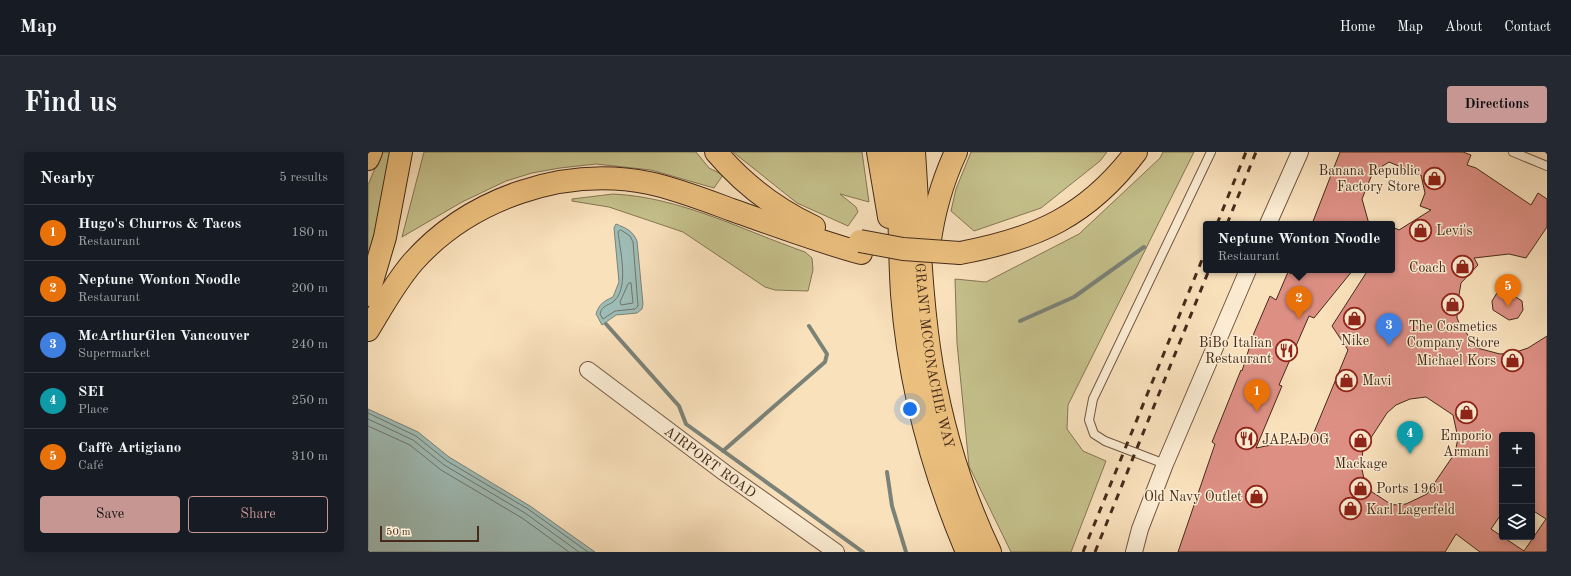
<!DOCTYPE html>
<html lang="en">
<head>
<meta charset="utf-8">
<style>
	body { margin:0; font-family:"Old Standard TT",serif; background:#242831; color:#f1f3f6 }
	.controls { position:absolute; right:12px; bottom:12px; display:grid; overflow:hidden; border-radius:4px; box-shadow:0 2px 10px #0003 }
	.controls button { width:36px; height:36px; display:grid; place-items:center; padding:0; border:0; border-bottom:1px solid #363941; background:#171b24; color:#f1f3f6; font:20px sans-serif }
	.scale { position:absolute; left:12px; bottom:10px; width:99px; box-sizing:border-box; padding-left:4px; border:2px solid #462b1a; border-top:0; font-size:11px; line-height:14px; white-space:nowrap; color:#462b1a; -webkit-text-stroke:3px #fbecd3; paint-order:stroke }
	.you { position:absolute; left:542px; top:257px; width:14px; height:14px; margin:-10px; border:3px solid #fff; border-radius:50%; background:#1a73e8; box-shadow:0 0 0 6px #1a73e833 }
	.badge { display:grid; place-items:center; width:26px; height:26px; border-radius:50%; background:#c59692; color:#fff; font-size:13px; font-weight:700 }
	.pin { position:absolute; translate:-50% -33px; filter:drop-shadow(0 1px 2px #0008) }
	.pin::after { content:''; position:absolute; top:21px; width:14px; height:12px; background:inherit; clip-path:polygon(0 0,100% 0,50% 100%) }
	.popup { position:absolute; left:835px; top:69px; width:192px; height:52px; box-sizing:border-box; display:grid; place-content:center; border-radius:4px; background:#171b24; filter:drop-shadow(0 1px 3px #0005); font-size:13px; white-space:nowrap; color:#9ea1a6 }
	.popup b { font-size:15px; color:#f1f3f6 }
	.popup::after { content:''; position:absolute; left:50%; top:100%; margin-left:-8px; border:8px solid transparent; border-top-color:#171b24 }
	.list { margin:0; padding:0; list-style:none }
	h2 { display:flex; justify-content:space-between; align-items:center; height:52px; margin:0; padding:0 16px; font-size:17px }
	h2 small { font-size:13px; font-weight:400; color:#9ea1a6 }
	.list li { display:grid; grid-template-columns:26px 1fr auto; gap:12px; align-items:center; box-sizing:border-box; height:56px; padding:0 16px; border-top:1px solid #363941 }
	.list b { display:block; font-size:15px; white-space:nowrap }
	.list p { margin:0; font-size:13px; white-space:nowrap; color:#9ea1a6 }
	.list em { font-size:13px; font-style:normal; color:#9ea1a6 }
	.actions { display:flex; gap:8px; padding:12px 16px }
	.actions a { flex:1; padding:9px 0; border:1px solid #c59692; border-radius:4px; text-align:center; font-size:14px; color:#c59692 }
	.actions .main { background:#c59692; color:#111 }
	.icon { flex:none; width:22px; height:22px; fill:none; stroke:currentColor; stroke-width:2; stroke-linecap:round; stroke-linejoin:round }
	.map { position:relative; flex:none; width:1179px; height:400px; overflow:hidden; border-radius:4px }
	header { display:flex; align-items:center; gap:24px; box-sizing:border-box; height:56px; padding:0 20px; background:#171b24; border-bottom:1px solid #363941 }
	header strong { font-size:19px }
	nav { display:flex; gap:22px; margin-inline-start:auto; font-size:14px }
	.intro { display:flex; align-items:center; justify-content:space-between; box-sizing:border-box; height:96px; padding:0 24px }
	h1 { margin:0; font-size:28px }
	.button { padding:10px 18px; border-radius:4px; background:#c59692; color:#111; font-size:14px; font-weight:700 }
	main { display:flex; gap:24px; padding:0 24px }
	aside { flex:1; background:#171b24; border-radius:4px; box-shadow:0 2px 10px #0003 }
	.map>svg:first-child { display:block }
	.green { fill:#c5c18c; stroke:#867653 }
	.water { fill:#9ebcb6; stroke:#7b8278 }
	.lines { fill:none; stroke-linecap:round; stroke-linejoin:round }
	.shore { stroke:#727468; stroke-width:1 }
	.stream { stroke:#7b8278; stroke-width:4 }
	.building { fill:#dd8f84; stroke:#462b1a; fill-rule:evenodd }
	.service-casing { stroke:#735842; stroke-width:10 }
	.minor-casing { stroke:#735842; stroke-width:18 }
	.primary-casing { stroke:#462b1a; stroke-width:24 }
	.service { stroke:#fbecd3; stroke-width:8 }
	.minor { stroke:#fbecd3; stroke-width:16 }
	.primary { stroke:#ecc07e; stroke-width:22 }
	.rail { stroke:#462b1a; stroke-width:3; stroke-dasharray:7 7; stroke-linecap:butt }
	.primary-bridge-casing { stroke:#462b1a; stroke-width:24; stroke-linecap:butt }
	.primary-bridge { stroke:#ecc07e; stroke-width:22 }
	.labels { text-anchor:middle; stroke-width:3; stroke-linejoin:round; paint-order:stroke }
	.poi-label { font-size:14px; fill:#462b1a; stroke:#fbecd3; text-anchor:end }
	.street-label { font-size:14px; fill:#462b1a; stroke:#fbecd3 }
</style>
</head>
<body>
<header>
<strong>Map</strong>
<nav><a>Home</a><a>Map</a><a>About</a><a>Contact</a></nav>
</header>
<div class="intro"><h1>Find us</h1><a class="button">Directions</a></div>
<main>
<aside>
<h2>Nearby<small>5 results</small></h2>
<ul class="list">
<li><span class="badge" style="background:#e8710a">1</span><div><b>Hugo's Churros &amp; Tacos</b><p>Restaurant</p></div><em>180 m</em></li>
<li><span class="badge" style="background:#e8710a">2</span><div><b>Neptune Wonton Noodle</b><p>Restaurant</p></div><em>200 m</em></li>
<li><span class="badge" style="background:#3f7fe0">3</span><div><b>McArthurGlen Vancouver</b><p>Supermarket</p></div><em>240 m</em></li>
<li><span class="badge" style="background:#0f9aa8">4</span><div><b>SEI</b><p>Place</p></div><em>250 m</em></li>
<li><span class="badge" style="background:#e8710a">5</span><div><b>Caffè Artigiano</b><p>Café</p></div><em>310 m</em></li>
</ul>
<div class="actions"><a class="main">Save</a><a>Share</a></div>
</aside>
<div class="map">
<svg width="1179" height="400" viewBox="0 0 1179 400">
	<rect width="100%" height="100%" fill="#f9e1bc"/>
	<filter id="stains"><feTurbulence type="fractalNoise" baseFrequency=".005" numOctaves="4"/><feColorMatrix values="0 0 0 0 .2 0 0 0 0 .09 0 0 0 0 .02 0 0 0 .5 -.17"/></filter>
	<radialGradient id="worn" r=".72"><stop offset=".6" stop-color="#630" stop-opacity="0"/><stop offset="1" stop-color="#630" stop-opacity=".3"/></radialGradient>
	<!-- green -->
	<g class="green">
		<path d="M14,0H24L19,32L0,111V33Z"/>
		<path d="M56,0H328L341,16L355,23L346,36L283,18L228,12L192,16L164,21L138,29L94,50L34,85Z"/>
		<path d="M365,0H494L501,50L472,42L488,55L490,60L480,74L429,51Z"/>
		<path d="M603,0H739L732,9L673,56L606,79L583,59L588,37Z"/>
		<path d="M795,0H826L700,253L699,277L715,299L738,309L703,400H643L601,314L589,191L587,127L618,130L711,82L792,6Z"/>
		<path d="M245,42C312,45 374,78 437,100L444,106L445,118L440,139L407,138L397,135L315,80L241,55L204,49V47Z"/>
	</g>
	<!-- water -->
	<g class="water">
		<path d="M248,72C258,76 265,79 269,89L275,152L274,157L269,161L248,163L234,173L228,162C231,152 236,149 245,145L251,130L246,76Z"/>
		<path d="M0,257L50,280L81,305L162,354L227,400H0Z"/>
	</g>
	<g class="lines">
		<!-- shore -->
		<g class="shore">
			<path d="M253,78L262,84L265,90L270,154L267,157L247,159L235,167L232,162C234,152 242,154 247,148C261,134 252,98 250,80Z"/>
			<path d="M263,131L265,151L253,153L252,150L260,132Z"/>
			<path d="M0,261L48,284L79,309L160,357L220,400"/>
			<path d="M0,267L45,288L76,313L157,361L211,400"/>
			<path d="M0,274L42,293L73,318L154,366L201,400"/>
		</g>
		<!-- stream -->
		<g class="stream">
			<path d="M652,169L706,145L776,95"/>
			<path d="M238,172L311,254L318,272L495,400"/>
			<path d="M355,299L457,210L459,202L441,174"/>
			<path d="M519,320L524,354L538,400"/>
		</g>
	</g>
	<!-- building -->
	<g class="building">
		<path d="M972,0H1095L1103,3L1099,13L1108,16L1163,53L1170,41L1179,47V75L1158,106L1141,102L1106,106L1110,113L1093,131L1089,155V166L1095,180L1097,179L1109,196L1132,202L1145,201L1160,196L1179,184V400H1112L1088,382L1077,400H810L847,292L844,290L873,218L874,219L886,181L902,144L908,148L920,120L923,122L925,118H985L946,166L941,164L911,233L914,234L888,296L944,285L980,198L964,174L1000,118H1024V75L1031,78L1063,58L1052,54L1057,41L1053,23L1021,10L1005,20L994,47L1001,72H944ZM1058,245L1085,263L1090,286L1087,301L1059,342L1038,352L1024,353L998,336L993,313L995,298L1019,261L1028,253L1042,247ZM1134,283H1164V358L1178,367L1156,399L1123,377L1134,361Z"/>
		<path d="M1138,139L1154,149L1155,158L1150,166L1141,168L1125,158L1124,149L1129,141Z"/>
	</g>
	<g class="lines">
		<defs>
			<g id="service">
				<path d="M1145,0L1179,14"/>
				<path d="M797,312L737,289L726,282L721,268L725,247L843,0"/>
			</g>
			<g id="minor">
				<path d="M900,72L932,0"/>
				<path id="s1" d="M220,218L357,321L468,400"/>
				<path d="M766,400L772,377L797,312L880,118"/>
			</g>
			<g id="primary">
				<path d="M348,0C375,32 408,57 446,75"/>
				<path d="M510,0L521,65"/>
				<path d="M529,0C532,47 531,95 534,142C541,232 564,318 599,400"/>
				<path id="s2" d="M546,0C551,72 552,144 564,215C575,279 594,341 622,400"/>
				<path d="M0,7L3,0"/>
				<path d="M561,95C565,63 574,30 588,0"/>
				<path d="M592,101C668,87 720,64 768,0"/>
				<path d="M0,143L17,85L33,0"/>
				<path d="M0,178C14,155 27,131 45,110C102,46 196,14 281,31C309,37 337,48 364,58C407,73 449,89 493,101"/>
			</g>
		</defs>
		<!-- service casing -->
		<use href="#service" class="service-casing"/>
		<!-- minor casing -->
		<use href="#minor" class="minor-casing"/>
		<!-- primary casing -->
		<use href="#primary" class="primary-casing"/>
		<!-- service -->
		<use href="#service" class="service"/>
		<!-- minor -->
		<use href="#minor" class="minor"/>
		<!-- primary -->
		<use href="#primary" class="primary"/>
		<!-- rail -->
		<g class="rail">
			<path d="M849,72L878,0"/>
			<path d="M859,72L888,0"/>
			<path d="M715,400L838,98"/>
			<path d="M727,400L841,118"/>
		</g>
		<defs>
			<path id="primary-bridge" d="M492,89L535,97L592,101"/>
		</defs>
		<!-- primary-bridge casing -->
		<use href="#primary-bridge" class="primary-bridge-casing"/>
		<!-- primary-bridge -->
		<use href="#primary-bridge" class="primary-bridge"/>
	</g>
	<!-- icons -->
	<defs>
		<symbol id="shop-ring" viewBox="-11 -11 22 22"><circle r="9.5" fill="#fbecd3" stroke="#8f2418" stroke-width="1.5"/><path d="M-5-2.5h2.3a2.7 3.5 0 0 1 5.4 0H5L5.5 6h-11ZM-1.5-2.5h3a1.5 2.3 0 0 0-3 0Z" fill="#8f2418"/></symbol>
		<symbol id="restaurant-ring" viewBox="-11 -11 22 22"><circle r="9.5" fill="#fbecd3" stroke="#8f2418" stroke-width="1.5"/><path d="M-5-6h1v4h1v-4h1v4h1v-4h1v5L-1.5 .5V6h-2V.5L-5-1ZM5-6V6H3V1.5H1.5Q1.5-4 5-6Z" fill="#8f2418"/></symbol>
	</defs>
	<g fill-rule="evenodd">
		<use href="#shop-ring" x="1054" y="14" width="25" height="25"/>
		<use href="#shop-ring" x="1040" y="66" width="25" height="25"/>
		<use href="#shop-ring" x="1082" y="102" width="25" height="25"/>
		<use href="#shop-ring" x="1072" y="140" width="25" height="25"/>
		<use href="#shop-ring" x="974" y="154" width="25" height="25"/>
		<use href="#restaurant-ring" x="906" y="186" width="25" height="25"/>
		<use href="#shop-ring" x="1132" y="196" width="25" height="25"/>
		<use href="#shop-ring" x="966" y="216" width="25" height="25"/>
		<use href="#shop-ring" x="1086" y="248" width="25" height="25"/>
		<use href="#restaurant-ring" x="866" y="274" width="25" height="25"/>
		<use href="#shop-ring" x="980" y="276" width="25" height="25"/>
		<use href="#shop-ring" x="980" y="324" width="25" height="25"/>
		<use href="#shop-ring" x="876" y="332" width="25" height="25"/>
		<use href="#shop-ring" x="970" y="344" width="25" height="25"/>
	</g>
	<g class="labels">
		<!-- poi labels -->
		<g class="poi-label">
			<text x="1052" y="23">Banana Republic<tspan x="1052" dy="16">Factory Store</tspan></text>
			<text x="1068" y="83" text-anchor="start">Levi's</text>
			<text x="1078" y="120">Coach</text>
			<text x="1085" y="179" text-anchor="middle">The Cosmetics<tspan x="1085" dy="16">Company Store</tspan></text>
			<text x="987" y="193" text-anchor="middle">Nike</text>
			<text x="904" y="195">BiBo Italian<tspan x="904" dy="16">Restaurant</tspan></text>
			<text x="1128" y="213">Michael Kors</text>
			<text x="994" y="233" text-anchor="start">Mavi</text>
			<text x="1098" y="288" text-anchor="middle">Emporio<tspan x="1098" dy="16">Armani</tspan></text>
			<text x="894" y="292" text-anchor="start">JAPADOG</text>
			<text x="993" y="316" text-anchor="middle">Mackage</text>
			<text x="1008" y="341" text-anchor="start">Ports 1961</text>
			<text x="874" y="349">Old Navy Outlet</text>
			<text x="998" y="362" text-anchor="start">Karl Lagerfeld</text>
		</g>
		<!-- street labels -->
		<g class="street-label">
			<text dy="5" stroke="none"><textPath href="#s2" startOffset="205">GRANT MCCONACHIE WAY</textPath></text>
			<text dy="5" stroke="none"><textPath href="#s1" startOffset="153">AIRPORT ROAD</textPath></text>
		</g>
	</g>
	<rect width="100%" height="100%" filter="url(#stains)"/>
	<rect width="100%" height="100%" fill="url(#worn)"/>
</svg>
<div class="controls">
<button>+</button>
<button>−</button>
<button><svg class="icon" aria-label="layers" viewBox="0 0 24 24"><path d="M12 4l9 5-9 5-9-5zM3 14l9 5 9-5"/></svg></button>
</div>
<div class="scale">50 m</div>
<div class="you"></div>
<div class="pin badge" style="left:889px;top:260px;background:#e8710a">1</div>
<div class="pin badge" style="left:931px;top:167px;background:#e8710a">2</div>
<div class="popup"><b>Neptune Wonton Noodle</b>Restaurant</div>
<div class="pin badge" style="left:1021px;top:194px;background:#3f7fe0">3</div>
<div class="pin badge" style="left:1042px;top:302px;background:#0f9aa8">4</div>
<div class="pin badge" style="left:1140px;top:155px;background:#e8710a">5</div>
</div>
</main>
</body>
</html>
